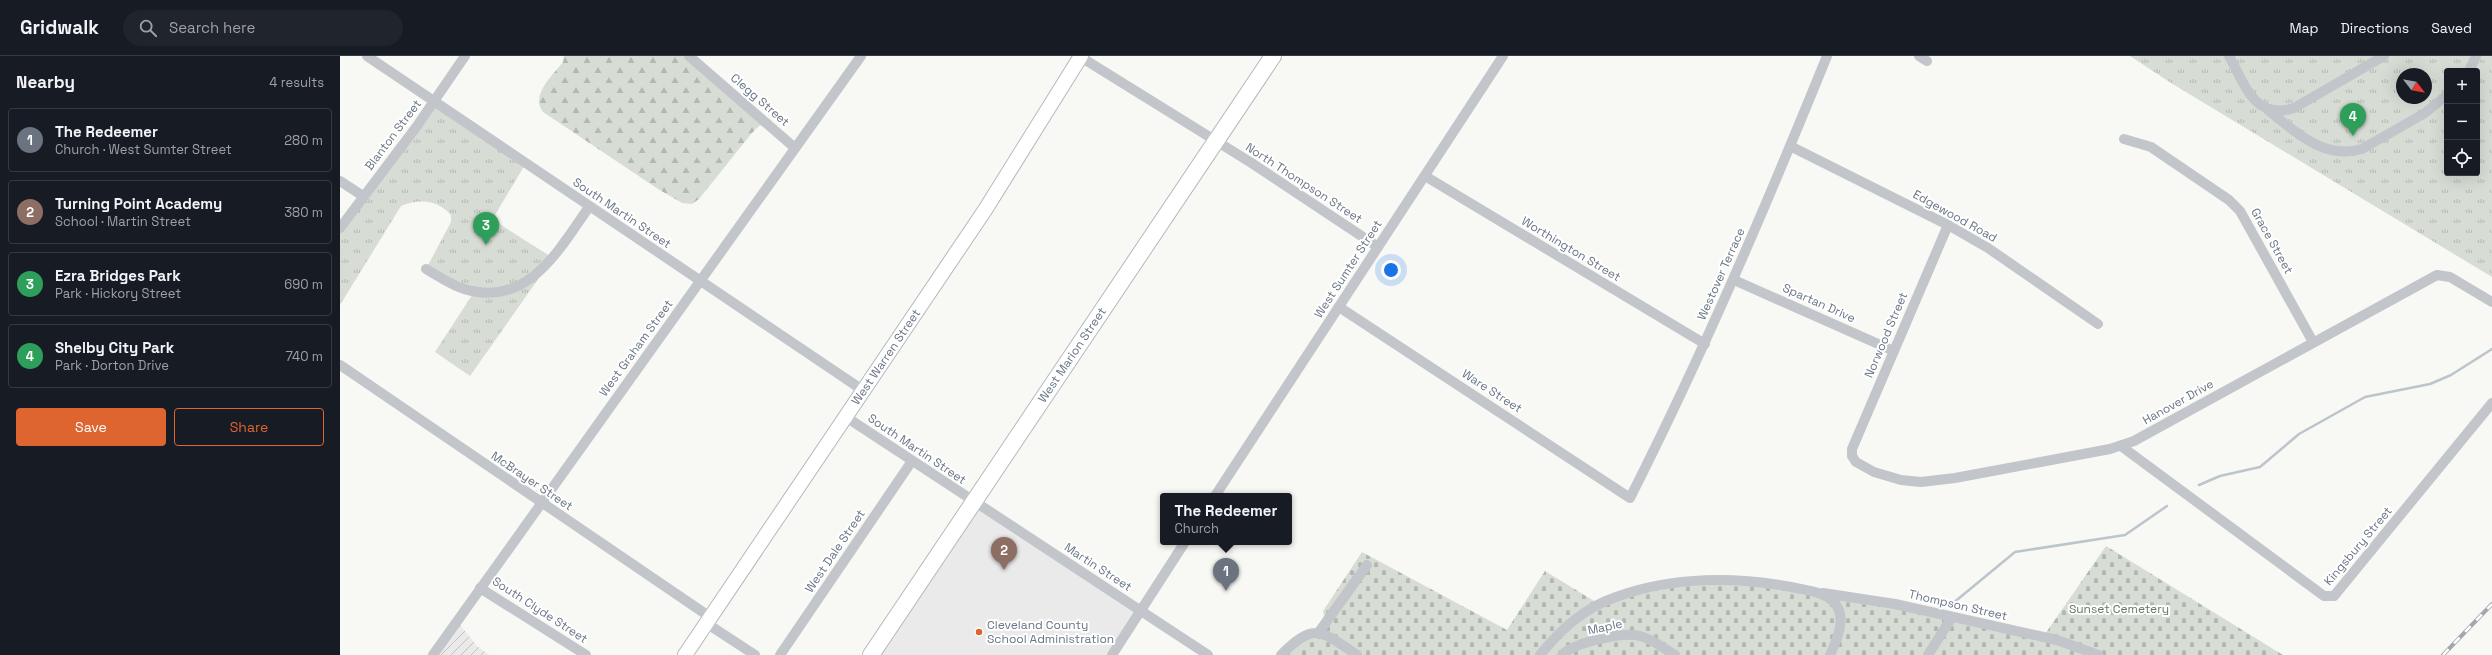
<!DOCTYPE html>
<html lang="en">
<head>
<meta charset="utf-8">
<style>
	body { margin:0; font-family:"Space Grotesk",sans-serif; background:#20242c; color:#f1f3f6 }
	.controls { position:absolute; right:12px; top:12px; display:grid; overflow:hidden; border-radius:4px; box-shadow:0 4px 16px #0002 }
	.controls button { width:36px; height:36px; display:grid; place-items:center; padding:0; border:0; border-bottom:1px solid #363941; background:#171b24; color:#f1f3f6; font:20px sans-serif }
	.compass { position:absolute; left:2056px; top:12px; width:36px; height:36px; border-radius:50%; background:#171b24; box-shadow:0 4px 16px #0002; rotate:121deg }
	.you { position:absolute; left:1051px; top:214px; width:14px; height:14px; margin:-10px; border:3px solid #fff; border-radius:50%; background:#1a73e8; box-shadow:0 0 0 6px #1a73e833 }
	.badge { display:grid; place-items:center; width:26px; height:26px; border-radius:50%; background:#de652f; color:#fff; font-size:13px; font-weight:700 }
	.pin { position:absolute; translate:-50% -33px; filter:drop-shadow(0 1px 2px #0008) }
	.pin::after { content:''; position:absolute; top:21px; width:14px; height:12px; background:inherit; clip-path:polygon(0 0,100% 0,50% 100%) }
	.popup { position:absolute; left:820px; top:437px; width:132px; height:52px; box-sizing:border-box; display:grid; place-content:center; border-radius:4px; background:#171b24; filter:drop-shadow(0 1px 3px #0005); font-size:13px; white-space:nowrap; color:#9ea1a6 }
	.popup b { font-size:15px; color:#f1f3f6 }
	.popup::after { content:''; position:absolute; left:50%; top:100%; margin-left:-8px; border:8px solid transparent; border-top-color:#171b24 }
	.list { margin:0; padding:0; list-style:none }
	h2 { display:flex; justify-content:space-between; align-items:center; height:52px; margin:0; padding:0 16px; font-size:17px }
	h2 small { font-size:13px; font-weight:400; color:#9ea1a6 }
	.list li { display:grid; grid-template-columns:26px 1fr auto; gap:12px; align-items:center; box-sizing:border-box; height:64px; margin:0 8px 8px; padding:0 8px; border:1px solid #363941; border-radius:4px }
	.list b { display:block; font-size:15px; white-space:nowrap }
	.list p { margin:0; font-size:13px; white-space:nowrap; color:#9ea1a6 }
	.list em { font-size:13px; font-style:normal; color:#9ea1a6 }
	.actions { display:flex; gap:8px; padding:12px 16px }
	.actions a { flex:1; padding:9px 0; border:1px solid #de652f; border-radius:4px; text-align:center; font-size:14px; color:#de652f }
	.actions .main { background:#de652f; color:#fff }
	.icon { flex:none; width:22px; height:22px; fill:none; stroke:currentColor; stroke-width:2; stroke-linecap:round; stroke-linejoin:round }
	.map { position:relative; flex:none; width:2152px; height:599px; overflow:hidden }
	header { display:flex; align-items:center; gap:24px; box-sizing:border-box; height:56px; padding:0 20px; background:#171b24; border-bottom:1px solid #363941 }
	header strong { font-size:19px }
	nav { display:flex; gap:22px; margin-inline-start:auto; font-size:14px }
	.search { width:280px; height:36px; background:#20242c; display:flex; align-items:center; gap:10px; box-sizing:border-box; padding:0 14px; border-radius:22px; color:#9ea1a6; font-size:15px }
	main { display:flex }
	aside { flex:1; background:#171b24 }
	.map>svg:first-child { display:block }
	.built { fill:#e9eae9 }
	.industrial { fill:url(#industrial-furrows) }
	.forest { fill:url(#forest-firs) }
	.cemetery { fill:url(#cemetery-stones) }
	.park { fill:url(#park-tufts); fill-rule:evenodd }
	.lines { fill:none; stroke-linecap:round; stroke-linejoin:round }
	.stream { stroke:#bcc5cb; stroke-width:2.5 }
	.secondary-casing { stroke:#b4b9be; stroke-width:16 }
	.primary-casing { stroke:#b5b9bd; stroke-width:18 }
	.minor { stroke:#c2c5c9; stroke-width:10 }
	.secondary { stroke:#fff; stroke-width:14 }
	.primary { stroke:#fff; stroke-width:16 }
	.rail-casing { stroke:#a3a8ae; stroke-width:4 }
	.rail { stroke:#fff; stroke-width:2.5; stroke-dasharray:8; stroke-linecap:butt }
	.poi-dot { fill:#de652f; stroke:#fff; stroke-width:1.5 }
	.labels { text-anchor:middle; stroke-width:4; stroke-linejoin:round; paint-order:stroke }
	.street-label { font-size:12px; fill:#687685; stroke:#fff }
	.park-label { font-size:12px; fill:#657863; stroke:#fff }
	.poi-label { font-size:12px; fill:#687685; stroke:#fff; text-anchor:start }
</style>
</head>
<body>
<header>
<strong>Gridwalk</strong>
<div class="search"><svg class="icon" aria-label="search" viewBox="0 0 24 24"><circle cx="10" cy="10" r="6"/><path d="M15 15l6 6"/></svg>Search here</div>
<nav><a>Map</a><a>Directions</a><a>Saved</a></nav>
</header>
<main>
<aside>
<h2>Nearby<small>4 results</small></h2>
<ul class="list">
<li><span class="badge" style="background:#6b7280">1</span><div><b>The Redeemer</b><p>Church · West Sumter Street</p></div><em>280 m</em></li>
<li><span class="badge" style="background:#8d6e63">2</span><div><b>Turning Point Academy</b><p>School · Martin Street</p></div><em>380 m</em></li>
<li><span class="badge" style="background:#2e9e5b">3</span><div><b>Ezra Bridges Park</b><p>Park · Hickory Street</p></div><em>690 m</em></li>
<li><span class="badge" style="background:#2e9e5b">4</span><div><b>Shelby City Park</b><p>Park · Dorton Drive</p></div><em>740 m</em></li>
</ul>
<div class="actions"><a class="main">Save</a><a>Share</a></div>
</aside>
<div class="map">
<svg width="2152" height="599" viewBox="0 0 2152 599">
	<defs>
		<pattern id="industrial-furrows" width="10" height="10" patternUnits="userSpaceOnUse"><rect width="10" height="10" fill="#e9eae9"/><path d="M-1 1l2-2M0 10L10 0M9 11l2-2" fill="none" stroke="#c1c2c2"/></pattern>
		<pattern id="forest-firs" width="22" height="20" patternUnits="userSpaceOnUse"><rect width="22" height="20" fill="#d7ddd5"/><path d="M5 1l3.5 6h-7zM16 11l3.5 6h-7z" fill="#b2b8b2"/></pattern>
		<pattern id="cemetery-stones" width="16" height="16" patternUnits="userSpaceOnUse"><rect width="16" height="16" fill="#d7ddd5"/><path d="M2 7V4a2 2 0 0 1 4 0v3zM10 15v-3a2 2 0 0 1 4 0v3z" fill="#b2b8b2"/></pattern>
		<pattern id="park-tufts" width="24" height="20" patternUnits="userSpaceOnUse"><rect width="24" height="20" fill="#d7ddd5"/><path d="M3 7l-1-3M5 7V3M7 7l1-3M15 17l-1-3M17 17v-4M19 17l1-3" fill="none" stroke="#b2b8b2"/></pattern>
	</defs>
	<rect width="100%" height="100%" fill="#f8f8f5"/>
	<!-- built -->
	<path class="built" d="M634,446L801,554L772,599H531Z"/>
	<!-- industrial -->
	<path class="industrial" d="M117,565L137,590L149,599H93Z"/>
	<!-- forest -->
	<path class="forest" d="M224,0H349L427,68L419,70L411,78L359,143L352,148L342,147L318,133L203,56C190,39 213,19 223,6Z"/>
	<!-- cemetery -->
	<path class="cemetery" d="M1766,490L1943,599H941L986,567L983,555L1022,496L1167,574L1205,515L1259,548L1310,532L1421,525L1703,581Z"/>
	<!-- park -->
	<g class="park">
		<path d="M1790,0H2152V221L1831,27ZM2107,15H2137V117H2107ZM2062,18H2086V42H2062Z"/>
		<path d="M95,44L186,107L155,159L161,169L213,202L130,320L95,296L134,236L86,213L111,166V159C98,144 79,142 61,150L0,249V172Z"/>
	</g>
	<g class="lines">
		<!-- stream -->
		<g class="stream">
			<path d="M1859,429L1880,420L1920,411L1959,378L2025,341L2090,328L2111,319L2152,293"/>
			<path d="M1612,548L1675,496L1785,479L1827,450"/>
		</g>
		<defs>
			<path id="secondary" d="M345,599L645,154L741,0"/>
			<path id="primary" d="M531,599L933,0"/>
		</defs>
		<!-- secondary casing -->
		<use href="#secondary" class="secondary-casing"/>
		<!-- primary casing -->
		<use href="#primary" class="primary-casing"/>
		<!-- minor -->
		<g class="minor">
			<path d="M27,0L524,335"/>
			<path d="M349,0L455,92"/>
			<path d="M739,0L910,106L1038,191"/>
			<path d="M1579,0L1587,5"/>
			<path d="M1889,0C1905,28 1914,65 1954,52L2044,0"/>
			<path d="M2129,15L2136,0"/>
			<path d="M1928,54C1955,76 1984,104 2022,93L2085,57L2107,39"/>
			<path d="M1784,83L1811,91L1889,144L1900,155L1973,286"/>
			<path d="M1450,90L1608,169L1648,192L1758,268"/>
			<path d="M1085,120L1365,288"/>
			<path d="M0,125L23,140"/>
			<path d="M1608,169L1512,393V400L1516,406L1534,416L1561,424L1581,426L1615,422L1770,393L1794,385L2097,219L2110,221L2152,246"/>
			<path d="M0,172L77,70L125,0"/>
			<path d="M86,213C98,220 111,229 124,233C188,252 218,195 249,151"/>
			<path d="M1394,224L1554,295"/>
			<path d="M999,251L1290,442C1363,298 1426,150 1487,0"/>
			<path d="M0,309L370,561"/>
			<path d="M506,361L868,599"/>
			<path d="M1781,390L1984,540H1994L2152,347"/>
			<path d="M875,440L1163,0"/>
			<path d="M140,532L246,599"/>
			<path d="M1483,537L1555,548L1717,584L1758,599"/>
			<path d="M366,567L415,599"/>
			<path d="M979,576L1027,509"/>
			<path d="M93,599L521,0"/>
			<path d="M440,599L572,405"/>
			<path d="M772,599L845,486"/>
			<path d="M941,599C975,565 981,575 1017,599"/>
			<path d="M1200,599C1221,573 1244,552 1276,541C1333,520 1398,520 1456,532C1471,535 1490,537 1498,552C1505,566 1496,586 1490,599"/>
			<path d="M1222,599C1233,587 1284,575 1300,580C1313,583 1324,593 1335,599"/>
			<path d="M1588,599L1612,561"/>
		</g>
		<!-- secondary -->
		<use href="#secondary" class="secondary"/>
		<!-- primary -->
		<use href="#primary" class="primary"/>
		<defs>
			<path id="rail" d="M2103,599L2152,548"/>
		</defs>
		<!-- rail casing -->
		<use href="#rail" class="rail-casing"/>
		<!-- rail -->
		<use href="#rail" class="rail"/>
	</g>
	<!-- markers -->
	<circle class="poi-dot" cx="639" cy="576" r="4"/>
	<g class="labels">
		<!-- street labels -->
		<g class="street-label">
			<text transform="translate(420 44) rotate(41)" y="4">Clegg Street</text>
			<text transform="translate(53 79) rotate(-53)" y="4">Blanton Street</text>
			<text transform="translate(964 127) rotate(33)" y="4">North Thompson Street</text>
			<text transform="translate(282 157) rotate(34)" y="4">South Martin Street</text>
			<text transform="translate(1615 160) rotate(29)" y="4">Edgewood Road</text>
			<text transform="translate(1932 185) rotate(61)" y="4">Grace Street</text>
			<text transform="translate(1231 193) rotate(31)" y="4">Worthington Street</text>
			<text transform="translate(1008 213) rotate(-57)" y="4">West Sumter Street</text>
			<text transform="translate(1381 218) rotate(-66)" y="4">Westover Terrace</text>
			<text transform="translate(1479 247) rotate(24)" y="4">Spartan Drive</text>
			<text transform="translate(1546 279) rotate(-67)" y="4">Norwood Street</text>
			<text transform="translate(296 292) rotate(-54)" y="4">West Graham Street</text>
			<text transform="translate(732 299) rotate(-56)" y="4">West Marion Street</text>
			<text transform="translate(546 301) rotate(-56)" y="4">West Warren Street</text>
			<text transform="translate(1152 335) rotate(33)" y="4">Ware Street</text>
			<text transform="translate(1838 346) rotate(-29)" y="4">Hanover Drive</text>
			<text transform="translate(577 393) rotate(34)" y="4">South Martin Street</text>
			<text transform="translate(192 425) rotate(34)" y="4">McBrayer Street</text>
			<text transform="translate(2018 490) rotate(-50)" y="4">Kingsbury Street</text>
			<text transform="translate(495 495) rotate(-56)" y="4">West Dale Street</text>
			<text transform="translate(758 511) rotate(33)" y="4">Martin Street</text>
			<text transform="translate(1618 549) rotate(13)" y="4">Thompson Street</text>
			<text transform="translate(200 554) rotate(33)" y="4">South Clyde Street</text>
			<text transform="translate(1265 571) rotate(-12)" y="4">Maple</text>
		</g>
		<!-- park labels -->
		<g class="park-label">
			<text x="1779" y="557">Sunset Cemetery</text>
		</g>
		<!-- poi labels -->
		<g class="poi-label">
			<text x="647" y="573">Cleveland County<tspan x="647" dy="14">School Administration</tspan></text>
		</g>
	</g>
</svg>
<div class="controls">
<button>+</button>
<button>−</button>
<button><svg class="icon" aria-label="locate" viewBox="0 0 24 24"><circle cx="12" cy="12" r="6"/><path d="M12 2v4M12 18v4M2 12h4M18 12h4"/></svg></button>
</div>
<svg class="compass" viewBox="-18 -18 36 36"><path d="M0-13l5 13h-10z" fill="#e53935"/><path d="M0 13l5-13h-10z" fill="#9ea1a6"/></svg>
<div class="you"></div>
<div class="pin badge" style="left:886px;top:535px;background:#6b7280">1</div>
<div class="popup"><b>The Redeemer</b>Church</div>
<div class="pin badge" style="left:664px;top:514px;background:#8d6e63">2</div>
<div class="pin badge" style="left:146px;top:189px;background:#2e9e5b">3</div>
<div class="pin badge" style="left:2013px;top:80px;background:#2e9e5b">4</div>
</div>
</main>
</body>
</html>
